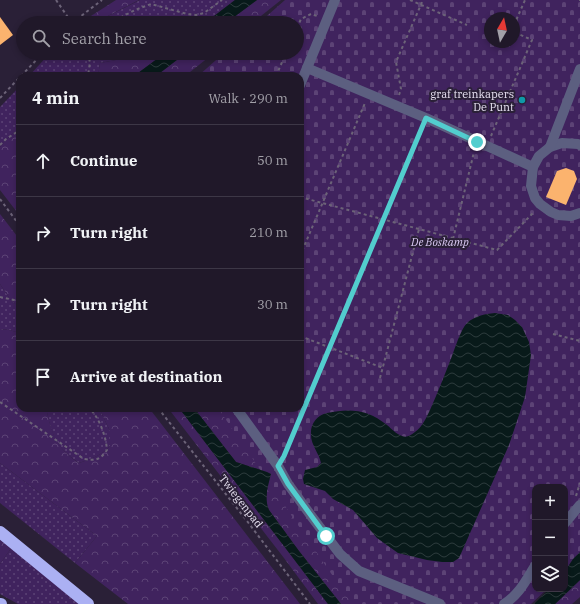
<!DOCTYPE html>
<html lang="en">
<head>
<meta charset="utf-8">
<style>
	body { margin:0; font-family:"IBM Plex Serif",serif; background:#282131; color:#f1f3f6 }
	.controls { position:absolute; right:12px; bottom:12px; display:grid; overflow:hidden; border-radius:8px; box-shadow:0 2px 6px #0003 }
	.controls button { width:36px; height:36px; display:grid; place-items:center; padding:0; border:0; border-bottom:1px solid #3d3746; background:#201829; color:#f1f3f6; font:20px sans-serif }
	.compass { position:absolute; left:484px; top:12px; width:36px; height:36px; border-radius:50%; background:#201829; box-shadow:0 2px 6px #0003; rotate:9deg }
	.stop { position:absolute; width:12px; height:12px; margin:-9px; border:3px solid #52cdce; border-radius:50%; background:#fff }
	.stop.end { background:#52cdce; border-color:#fff; box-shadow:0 1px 4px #0008 }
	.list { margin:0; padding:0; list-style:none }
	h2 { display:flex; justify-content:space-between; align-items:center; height:52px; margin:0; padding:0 16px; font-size:17px }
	h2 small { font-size:13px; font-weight:400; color:#a2a0a8 }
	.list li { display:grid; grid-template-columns:26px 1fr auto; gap:12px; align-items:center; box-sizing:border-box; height:72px; padding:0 16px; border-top:1px solid #3d3746 }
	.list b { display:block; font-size:15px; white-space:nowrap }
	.list em { font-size:13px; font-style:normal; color:#a2a0a8 }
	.icon { flex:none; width:22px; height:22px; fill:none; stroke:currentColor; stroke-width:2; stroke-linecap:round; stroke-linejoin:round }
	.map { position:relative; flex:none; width:580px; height:604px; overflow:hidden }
	.search { position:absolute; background:#201829; box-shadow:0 2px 6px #0003; left:16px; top:16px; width:288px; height:44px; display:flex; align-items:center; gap:10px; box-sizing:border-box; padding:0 14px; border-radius:22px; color:#a2a0a8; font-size:15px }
	.panel { position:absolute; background:#201829; box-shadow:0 2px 6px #0003; left:16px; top:72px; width:288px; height:340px; border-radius:12px }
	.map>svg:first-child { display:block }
	.grass { fill:url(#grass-dots) }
	.forest { fill:url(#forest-crowns) }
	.cemetery { fill:url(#cemetery-stones); fill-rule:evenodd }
	.water { fill:url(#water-waves) }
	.building { fill:#fbb36e }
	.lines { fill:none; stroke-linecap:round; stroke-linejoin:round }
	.path { stroke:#6c6378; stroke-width:2; stroke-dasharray:3 3; stroke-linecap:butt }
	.minor { stroke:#5c5f80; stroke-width:10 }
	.highway { stroke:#abb0f3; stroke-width:12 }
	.route { stroke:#52cdce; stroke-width:5 }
	.culture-dot { fill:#0f9aa8; stroke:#2a2037; stroke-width:1.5 }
	.labels { text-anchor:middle; stroke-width:4; stroke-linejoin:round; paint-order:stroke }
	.poi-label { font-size:11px; fill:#e8e2f2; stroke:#2a2037; text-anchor:end }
	.park-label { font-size:11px; font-style:italic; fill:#dccbf5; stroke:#2a2037 }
	.street-label { font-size:11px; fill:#e8e2f2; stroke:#2a2037 }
</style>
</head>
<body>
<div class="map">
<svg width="580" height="604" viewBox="0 0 580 604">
	<defs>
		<pattern id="grass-dots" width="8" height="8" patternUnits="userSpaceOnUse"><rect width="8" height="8" fill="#40235e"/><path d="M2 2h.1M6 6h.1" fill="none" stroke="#5c4376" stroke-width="1.8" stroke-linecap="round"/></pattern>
		<pattern id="forest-crowns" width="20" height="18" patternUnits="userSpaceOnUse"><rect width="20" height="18" fill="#40235e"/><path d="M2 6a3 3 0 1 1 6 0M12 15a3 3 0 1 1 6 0" fill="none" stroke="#5c4376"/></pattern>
		<pattern id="cemetery-stones" width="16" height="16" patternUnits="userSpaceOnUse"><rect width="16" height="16" fill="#40235e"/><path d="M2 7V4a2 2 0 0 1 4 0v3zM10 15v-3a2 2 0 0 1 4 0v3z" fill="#5c4376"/></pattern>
		<pattern id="water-waves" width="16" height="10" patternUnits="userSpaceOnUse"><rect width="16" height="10" fill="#081a1a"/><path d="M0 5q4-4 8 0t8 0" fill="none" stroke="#2c3b3c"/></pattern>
	</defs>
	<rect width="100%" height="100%" fill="#2a2037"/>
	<!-- grass -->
	<g class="grass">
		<path d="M140,0H235L205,23H94Z"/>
		<path d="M50,53H143L132,57L100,63L98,76H29Z"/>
		<path d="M20,86V129C12,133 6,140 0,147V107Z"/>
		<path d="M0,284L10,299L20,308V333L9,330L0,329Z"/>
		<path d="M46,408H99L110,431V446C102,455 91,459 79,463C55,447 52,435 46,408Z"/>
		<path d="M0,463L97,536L75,563L0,503Z"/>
		<path d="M12,547L80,604H18L0,594V564Z"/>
	</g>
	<!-- forest -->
	<g class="forest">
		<path d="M116,0H139L94,23H80Z"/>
		<path d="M257,0H281L252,23H226Z"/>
		<path d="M143,53H165L134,76H98L100,63L132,57Z"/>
		<path d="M186,53H214L185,76H156Z"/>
		<path d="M20,129V168L17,176L19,198L20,199V216L0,190V147C6,140 12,133 20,129Z"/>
		<path d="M0,214L20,240V308L10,299L0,284Z"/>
		<path d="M0,329L9,330L20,333V408H46C52,434 56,448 79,463C91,459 102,455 110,446V431L99,408H149L300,604H128L75,563L97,536L0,463Z"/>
		<path d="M168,408H179L328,604H318L284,558Z"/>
		<path d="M194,408H226L425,604H341L299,551L269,510L266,504L267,472L236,462Z"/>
		<path d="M0,538L12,547L0,564Z"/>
		<path d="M580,580V597L572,604H555Z"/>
	</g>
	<!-- cemetery -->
	<path class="cemetery" d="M285,0H580V558L565,572V487H535V589H547L531,604H352L218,408H300V76H198L224,53H297V23H259ZM490,18H514V42H490Z"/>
	<!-- water -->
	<g class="water">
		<path d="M235,0H257L226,23H205Z"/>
		<path d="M165,53H186L156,76H134Z"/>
		<path d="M20,168V199L19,198L17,176Z"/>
		<path d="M495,313L508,315L515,320L522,327L529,342L531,355L525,397L509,445L459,558L453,562H442L427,560L398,553L377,538L366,525L353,510L333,499L325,491L304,484L303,479L305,470L317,467L321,463C319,453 311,445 311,435C310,424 317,415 327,413C351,408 368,410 387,425C392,429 396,434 402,436C407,438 411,435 415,432C423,426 426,418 430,410C438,392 445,374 452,356C455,348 461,329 467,323C475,316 484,314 495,313Z"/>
		<path d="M179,408H194L236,462L267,472L271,474C268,486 264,498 269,510L299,551L341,604H328Z"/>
		<path d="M580,552V580L555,604H534L549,589H565V571L573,559Z"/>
	</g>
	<!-- building -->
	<g class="building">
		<path d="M0,17L13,35L0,45Z"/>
		<path d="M566,168L574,171L577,179L566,205L546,197L557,171Z"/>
	</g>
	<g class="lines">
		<!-- path -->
		<g class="path">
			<path d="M56,0L72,23"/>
			<path d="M410,0L467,25"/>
			<path d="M579,0H580"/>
			<path d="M72,23L102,0"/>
			<path d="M110,23L135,10L151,4L187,14L196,15L204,13L222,0"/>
			<path d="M514,25L525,0"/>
			<path d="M297,28L301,19L311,14L317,16"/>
			<path d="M87,53L90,62L88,76"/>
			<path d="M21,76L43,53"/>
			<path d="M276,76L286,53"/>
			<path d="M399,95L401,89L396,62L423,0"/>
			<path d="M0,98L20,77"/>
			<path d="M491,136L532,40L514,32"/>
			<path d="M0,145L6,139L20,130"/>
			<path d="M300,197L497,250L533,213"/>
			<path d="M0,199L20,226"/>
			<path d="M453,239L474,152"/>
			<path d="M300,256L365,103"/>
			<path d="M0,297L14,300L20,302"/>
			<path d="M553,334L580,341"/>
			<path d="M300,336L383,368"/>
			<path d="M380,378L419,229"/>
			<path d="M0,402L84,459C96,461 100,460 107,450C106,436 99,417 89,408"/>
			<path d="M158,408L247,521L310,604"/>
			<path d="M284,456L422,128"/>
			<path d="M576,496L580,483"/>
		</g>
		<!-- minor -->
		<g class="minor">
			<path d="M307,68L426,118L533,167"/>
			<path d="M300,85L335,0"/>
			<path d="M580,145L578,144L562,143L550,147L539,156L533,167L531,186L535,198L540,204L551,212L558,215L571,216L580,213"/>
			<path d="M550,147L580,69"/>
			<path d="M236,408L278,466L288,484L312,517L340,554L359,571L440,604"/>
			<path d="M565,523L580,505"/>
			<path d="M504,604C519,595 526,580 535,566"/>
		</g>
		<!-- highway -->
		<g class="highway">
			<path d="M0,532L88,604"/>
			<path d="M0,604H1"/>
		</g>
	</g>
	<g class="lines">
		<!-- route -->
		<path class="route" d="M326,536L288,484L278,466L284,456L426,118L477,142"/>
	</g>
	<!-- markers -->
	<circle class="culture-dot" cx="522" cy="100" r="4"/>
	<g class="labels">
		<!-- poi labels -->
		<g class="poi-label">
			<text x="514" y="98">graf treinkapers<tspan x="514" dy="13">De Punt</tspan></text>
		</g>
		<!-- park labels -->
		<g class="park-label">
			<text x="440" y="246">De Boskamp</text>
		</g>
		<!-- street labels -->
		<g class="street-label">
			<text transform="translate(241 501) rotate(52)" y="4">Twiegenpad</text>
		</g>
	</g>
</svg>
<div class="controls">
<button>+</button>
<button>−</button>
<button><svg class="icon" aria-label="layers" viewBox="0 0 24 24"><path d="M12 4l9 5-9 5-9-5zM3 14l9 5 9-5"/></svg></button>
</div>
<svg class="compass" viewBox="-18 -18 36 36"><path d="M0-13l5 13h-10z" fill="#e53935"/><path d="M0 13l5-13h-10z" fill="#a2a0a8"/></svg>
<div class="stop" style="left:326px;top:536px"></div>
<div class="stop end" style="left:477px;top:142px"></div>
<div class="search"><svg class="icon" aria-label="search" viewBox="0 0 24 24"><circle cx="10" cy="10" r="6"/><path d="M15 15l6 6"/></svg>Search here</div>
<section class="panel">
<h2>4 min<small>Walk · 290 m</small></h2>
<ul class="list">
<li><svg class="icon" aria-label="ahead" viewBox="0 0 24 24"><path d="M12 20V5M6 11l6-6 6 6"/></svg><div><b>Continue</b></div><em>50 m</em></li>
<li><svg class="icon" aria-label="right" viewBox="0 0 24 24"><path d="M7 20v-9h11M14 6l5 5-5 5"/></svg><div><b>Turn right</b></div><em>210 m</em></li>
<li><svg class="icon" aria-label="right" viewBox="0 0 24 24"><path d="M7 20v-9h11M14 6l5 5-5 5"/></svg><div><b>Turn right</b></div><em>30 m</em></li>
<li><svg class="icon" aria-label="arrive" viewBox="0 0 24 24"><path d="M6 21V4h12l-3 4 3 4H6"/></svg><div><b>Arrive at destination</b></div></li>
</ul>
</section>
</div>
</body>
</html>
